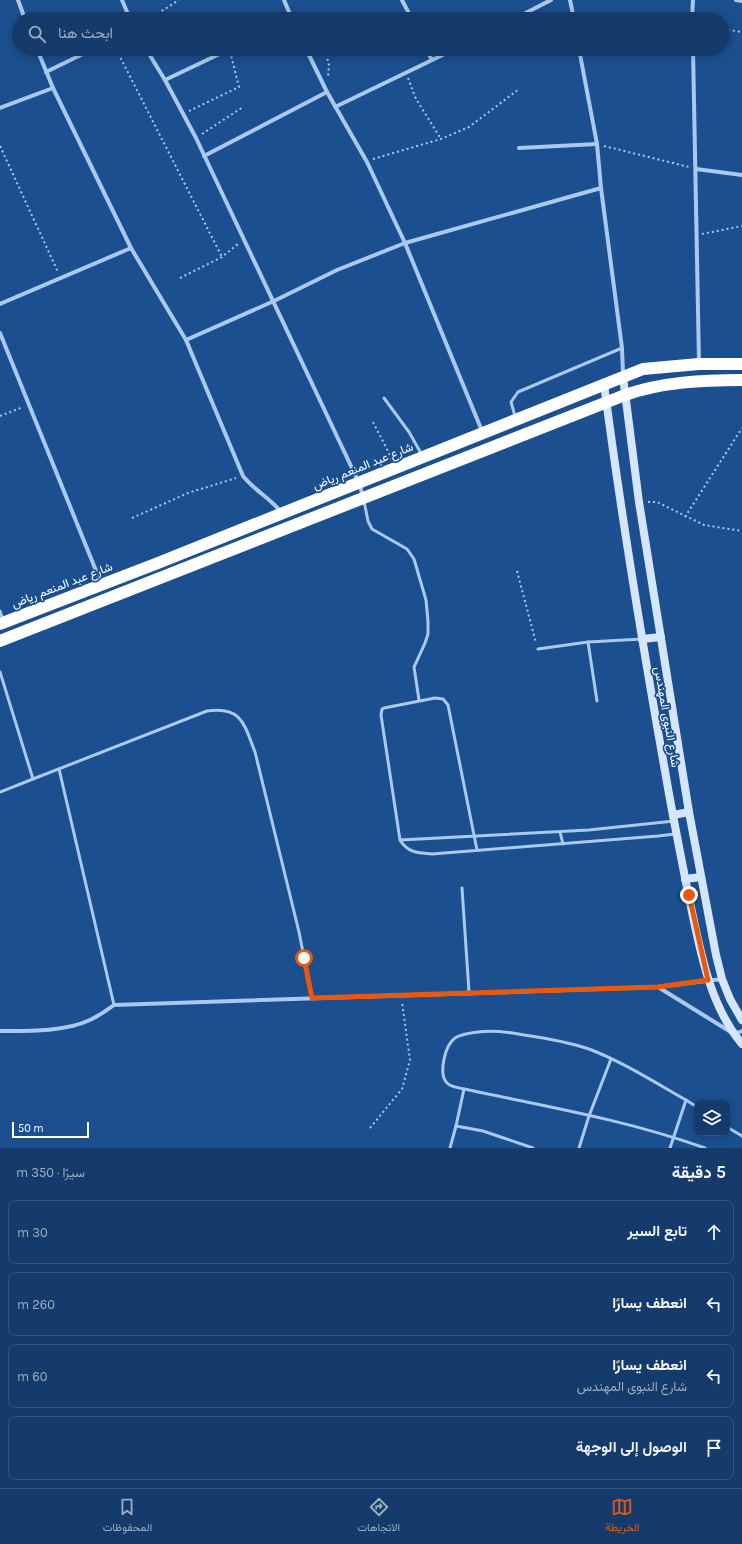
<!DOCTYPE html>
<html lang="ar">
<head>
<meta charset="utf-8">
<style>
	body { margin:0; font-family:Karla,Vazirmatn,sans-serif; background:#214673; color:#f1f3f6; direction:rtl }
	.controls { position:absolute; right:12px; bottom:12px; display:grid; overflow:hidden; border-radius:8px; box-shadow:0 2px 10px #0003 }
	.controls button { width:36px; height:36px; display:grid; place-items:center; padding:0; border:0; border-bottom:1px solid #33557e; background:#143b6b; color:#f1f3f6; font:20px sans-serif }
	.scale { position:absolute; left:12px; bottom:10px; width:77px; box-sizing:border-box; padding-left:4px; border:2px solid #fff; border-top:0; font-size:11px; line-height:14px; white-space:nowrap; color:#fff; -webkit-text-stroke:3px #1b4f8f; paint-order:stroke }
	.stop { position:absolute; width:12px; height:12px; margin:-9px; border:3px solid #ea580c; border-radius:50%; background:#fff }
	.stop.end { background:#ea580c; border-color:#fff; box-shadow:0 1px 4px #0008 }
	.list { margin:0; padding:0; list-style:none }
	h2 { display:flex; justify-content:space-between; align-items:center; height:52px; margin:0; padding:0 16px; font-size:17px }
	h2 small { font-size:13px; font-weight:400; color:#9dadc1 }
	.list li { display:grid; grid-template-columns:26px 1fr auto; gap:12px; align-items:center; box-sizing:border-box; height:64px; margin:0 8px 8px; padding:0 8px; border:1px solid #33557e; border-radius:8px }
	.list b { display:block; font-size:15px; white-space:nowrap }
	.list p { margin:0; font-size:13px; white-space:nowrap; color:#9dadc1 }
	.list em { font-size:13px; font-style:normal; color:#9dadc1 }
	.icon { flex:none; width:22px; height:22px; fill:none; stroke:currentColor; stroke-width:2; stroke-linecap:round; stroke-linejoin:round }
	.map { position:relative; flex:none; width:742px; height:1148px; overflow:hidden; direction:ltr }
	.search { position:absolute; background:#143b6b; box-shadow:0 2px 10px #0003; left:12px; right:12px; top:12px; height:44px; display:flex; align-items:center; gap:10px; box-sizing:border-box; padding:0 14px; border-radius:22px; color:#9dadc1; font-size:15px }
	.sheet { height:340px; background:#143b6b }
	nav { display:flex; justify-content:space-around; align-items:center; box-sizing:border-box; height:56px; border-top:1px solid #33557e; background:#143b6b; font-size:11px; color:#9dadc1 }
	nav a { display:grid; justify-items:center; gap:2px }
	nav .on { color:#ea580c }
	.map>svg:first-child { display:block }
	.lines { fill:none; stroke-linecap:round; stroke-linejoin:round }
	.path { stroke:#a9c9ee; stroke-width:2; stroke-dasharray:2 3; stroke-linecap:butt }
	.lane { stroke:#a9c9ee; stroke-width:3 }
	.street { stroke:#a9c9ee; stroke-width:4 }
	.secondary { stroke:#d6e6fa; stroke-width:8 }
	.highway { stroke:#fff; stroke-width:12 }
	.route { stroke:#ea580c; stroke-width:5 }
	.labels { text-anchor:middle; stroke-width:3.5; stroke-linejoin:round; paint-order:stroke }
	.street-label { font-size:12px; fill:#fff; stroke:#1b4f8f }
</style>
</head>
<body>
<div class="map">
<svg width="742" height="1148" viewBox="0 0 742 1148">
	<rect width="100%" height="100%" fill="#1b4f8f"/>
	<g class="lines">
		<!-- path -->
		<g class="path">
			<path d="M149,19L179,0"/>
			<path d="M298,19L302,16L304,19"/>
			<path d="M723,29L742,32"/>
			<path d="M116,49L222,257"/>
			<path d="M325,49L329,65L328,77"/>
			<path d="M408,78L416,99L441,139"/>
			<path d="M189,111L239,87L231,55"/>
			<path d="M202,134L243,107"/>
			<path d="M0,146L58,272"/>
			<path d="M604,146L689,167"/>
			<path d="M373,159L441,139L469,127L519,89"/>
			<path d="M702,234L742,226"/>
			<path d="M180,278L222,257L238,244"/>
			<path d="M0,416L23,407"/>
			<path d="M373,422L392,459"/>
			<path d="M648,502H657L704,525L742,531"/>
			<path d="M685,517L742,428"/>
			<path d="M132,518L188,493L236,478"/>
			<path d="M517,571L536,643"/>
			<path d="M370,1128L402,1089L410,1060L402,1002"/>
		</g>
		<!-- lane -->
		<g class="lane">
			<path d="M384,398L409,432L422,455"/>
			<path d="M515,416L511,402L518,392L622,348"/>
			<path d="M364,501L368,521L372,529L407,549L414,559L426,600L428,621V634L425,643L414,667L419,700"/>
			<path d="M0,611L3,620"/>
			<path d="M588,642L597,701"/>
			<path d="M538,649L588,642L642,639"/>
			<path d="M0,672L33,779L0,792"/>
			<path d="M59,769L114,1005"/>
			<path d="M33,779L207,711C242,706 244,724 255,752L299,932L312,998"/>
			<path d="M560,832L563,844"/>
			<path d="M400,840L589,830L674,821"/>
			<path d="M477,850L448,705L443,699L435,698L384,708L382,709L381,715L400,840C408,853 418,853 432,854L658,836L675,834"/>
			<path d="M462,888L469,992"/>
			<path d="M464,1089C544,1106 627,1120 705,1148"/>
			<path d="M456,1126L483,1131L533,1148"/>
			<path d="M727,1127L742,1136"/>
			<path d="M450,1148L456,1126L464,1089C458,1088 451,1087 447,1083C438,1074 445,1045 455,1038C461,1034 471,1033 478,1032C493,1030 509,1032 524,1035C545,1038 568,1042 589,1049C623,1062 654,1082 686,1100L697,1107"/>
			<path d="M579,1148L589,1116L611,1059"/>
			<path d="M670,1148L686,1100"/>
		</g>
		<!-- street -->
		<g class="street">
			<path d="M18,0L25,19"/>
			<path d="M122,0L130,19"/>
			<path d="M284,0L292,19"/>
			<path d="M402,0L412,19"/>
			<path d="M570,0L574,19"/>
			<path d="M736,0L742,1"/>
			<path d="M514,19L551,0"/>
			<path d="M692,19L693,0"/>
			<path d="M37,49L53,88L131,248L186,340L243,476C254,490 270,498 281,512"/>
			<path d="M146,49L165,80"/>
			<path d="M230,49L165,80L196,138L359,483L363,496"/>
			<path d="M306,49L327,92L367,162L405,243L482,431"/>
			<path d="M426,49L432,60"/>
			<path d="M579,49L597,144L601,188L622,348L623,374"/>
			<path d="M693,49L699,362"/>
			<path d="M46,72L93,49"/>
			<path d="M335,107L455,49"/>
			<path d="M0,108L53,88"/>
			<path d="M519,148L597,144"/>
			<path d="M204,156L327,92"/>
			<path d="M696,169L742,175"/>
			<path d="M0,304L131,248"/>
			<path d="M0,333L101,583"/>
			<path d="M186,340L274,301L337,270L405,243L601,188"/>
			<path d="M658,987L734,1034L742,1031"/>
			<path d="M0,1031C28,1031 64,1032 90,1020C98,1016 106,1011 114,1005L658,987L722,979"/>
		</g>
		<!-- secondary -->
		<g class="secondary">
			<path d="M623,377L639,502L689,812L716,955L722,979L730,999L742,1020"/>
			<path d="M604,384C621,514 642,642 665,771C672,813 681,856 689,898C700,948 708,1003 742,1044"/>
			<path d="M642,639L661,637"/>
			<path d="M673,815L689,812"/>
			<path d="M685,879L701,877"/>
		</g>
		<!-- highway -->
		<g class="highway">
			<path d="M0,624L158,563L643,369L699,364H742"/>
			<path d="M0,641L625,395C662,382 703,380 742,380"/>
		</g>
	</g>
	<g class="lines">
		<!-- route -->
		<path class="route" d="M304,958L312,998L658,987L708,980L689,895"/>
	</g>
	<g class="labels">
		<!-- street labels -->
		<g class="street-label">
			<text transform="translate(363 466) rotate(-22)" y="4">شارع عبد المنعم رياض</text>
			<text transform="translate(62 585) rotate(-21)" y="4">شارع عبد المنعم رياض</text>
			<text transform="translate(667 717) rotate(80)" y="4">شارع النبوى المهندس</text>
		</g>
	</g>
</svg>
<div class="controls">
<button><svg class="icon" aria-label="layers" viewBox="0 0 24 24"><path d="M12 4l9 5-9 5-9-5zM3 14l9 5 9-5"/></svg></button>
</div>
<div class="scale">50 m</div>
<div class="stop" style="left:304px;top:958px"></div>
<div class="stop end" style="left:689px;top:895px"></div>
<div class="search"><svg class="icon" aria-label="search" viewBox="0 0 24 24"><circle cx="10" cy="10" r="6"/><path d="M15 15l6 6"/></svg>ابحث هنا</div>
</div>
<section class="sheet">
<h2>5 دقيقة<small>سيرًا · 350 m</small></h2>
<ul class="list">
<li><svg class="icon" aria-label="ahead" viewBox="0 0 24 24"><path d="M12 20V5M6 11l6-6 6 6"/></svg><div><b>تابع السير</b></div><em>30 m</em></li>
<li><svg class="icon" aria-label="left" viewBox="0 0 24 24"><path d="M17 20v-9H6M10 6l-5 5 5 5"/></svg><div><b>انعطف يسارًا</b></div><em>260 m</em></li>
<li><svg class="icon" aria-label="left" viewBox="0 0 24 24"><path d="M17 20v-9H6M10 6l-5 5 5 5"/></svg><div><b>انعطف يسارًا</b><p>شارع النبوى المهندس</p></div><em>60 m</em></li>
<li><svg class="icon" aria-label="arrive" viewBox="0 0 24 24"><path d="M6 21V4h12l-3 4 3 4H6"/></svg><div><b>الوصول إلى الوجهة</b></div></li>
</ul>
</section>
<nav>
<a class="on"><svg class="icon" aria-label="map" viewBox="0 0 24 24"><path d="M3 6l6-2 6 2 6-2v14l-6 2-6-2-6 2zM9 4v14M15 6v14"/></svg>الخريطة</a>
<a><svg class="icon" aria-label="directions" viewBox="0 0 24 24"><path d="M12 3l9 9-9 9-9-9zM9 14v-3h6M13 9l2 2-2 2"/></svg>الاتجاهات</a>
<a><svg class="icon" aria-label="saved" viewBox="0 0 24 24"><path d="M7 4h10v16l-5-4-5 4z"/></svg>المحفوظات</a>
</nav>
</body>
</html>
